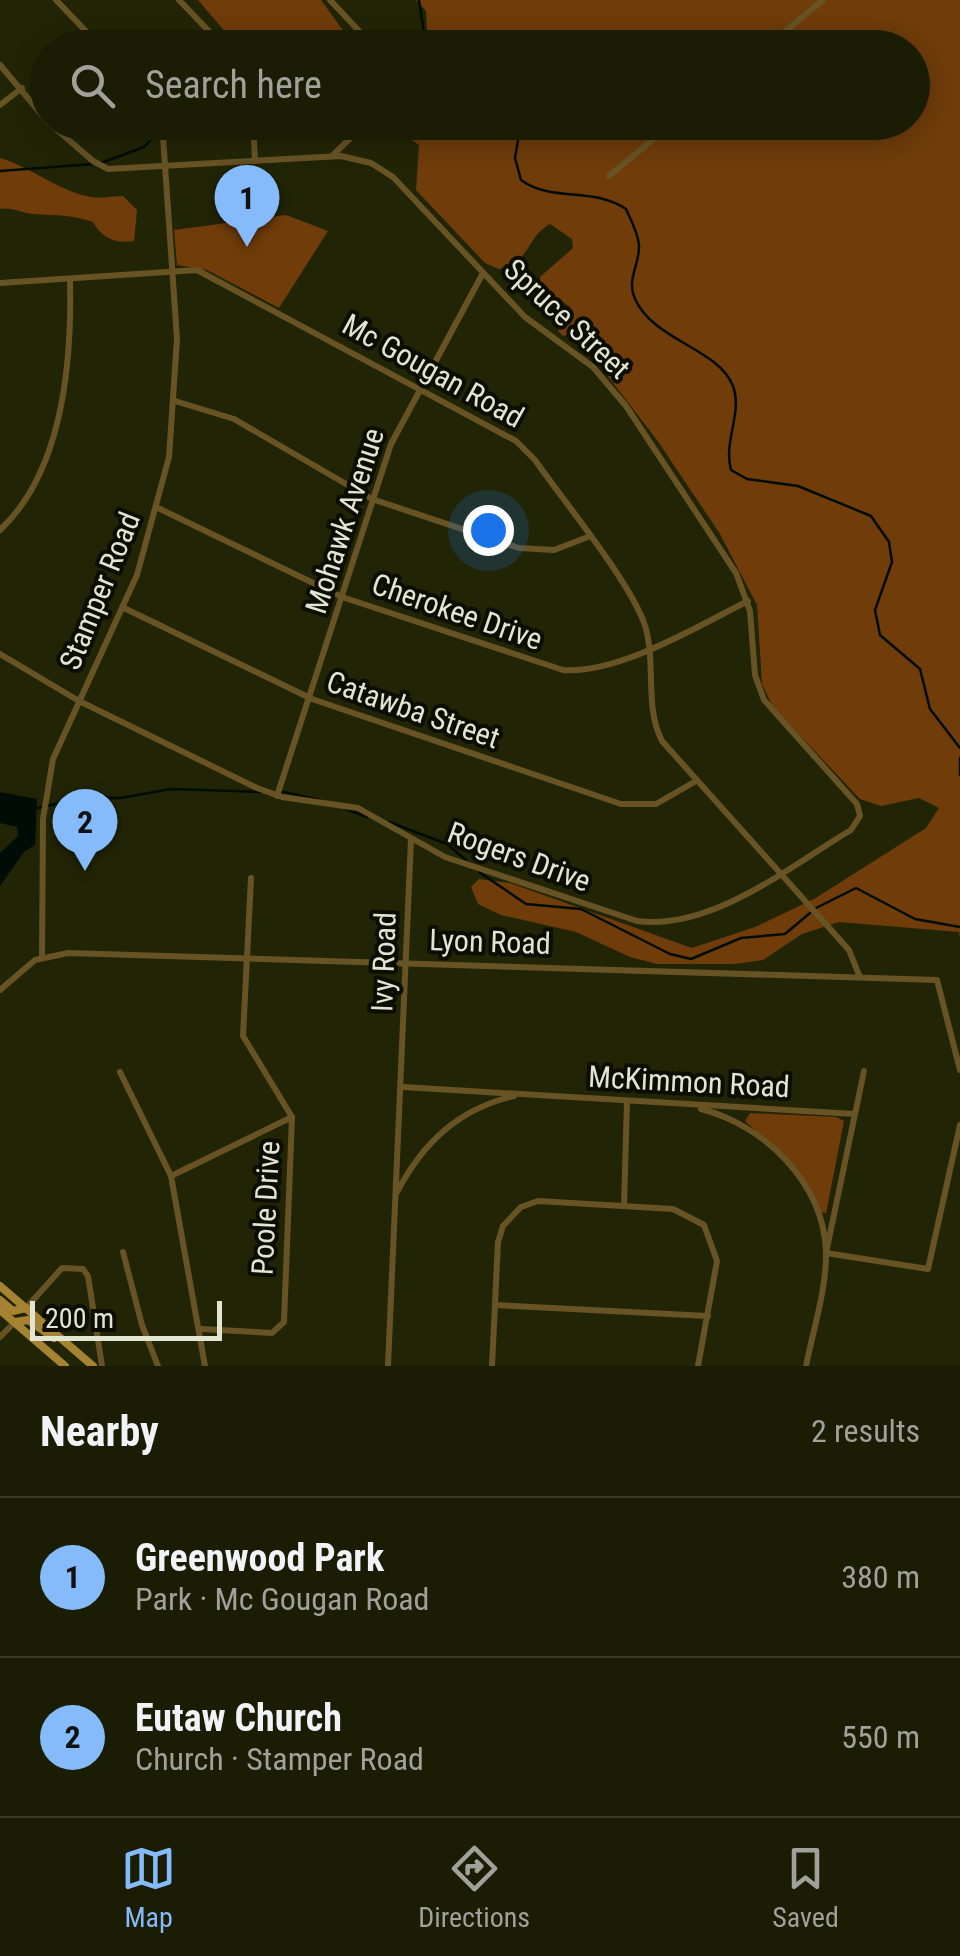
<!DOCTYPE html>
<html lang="en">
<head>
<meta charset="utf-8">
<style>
	body { margin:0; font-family:"Roboto Condensed",sans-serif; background:#23250e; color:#f1f3f6 }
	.scale { position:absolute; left:30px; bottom:25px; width:192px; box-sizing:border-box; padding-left:10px; border:5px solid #e2e5d2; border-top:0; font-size:28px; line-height:35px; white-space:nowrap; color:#e2e5d2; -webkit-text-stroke:8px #0c0d03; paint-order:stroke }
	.you { position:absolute; left:488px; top:530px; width:35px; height:35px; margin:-25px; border:8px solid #fff; border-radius:50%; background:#1a73e8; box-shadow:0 0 0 15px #1a73e833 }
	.badge { display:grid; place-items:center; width:65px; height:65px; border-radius:50%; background:#85bbfb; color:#111; font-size:32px; font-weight:700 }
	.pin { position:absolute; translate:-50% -82px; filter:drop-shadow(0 2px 5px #0008) }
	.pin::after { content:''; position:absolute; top:52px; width:35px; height:30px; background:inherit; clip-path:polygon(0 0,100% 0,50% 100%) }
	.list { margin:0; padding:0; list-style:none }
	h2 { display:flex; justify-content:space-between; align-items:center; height:130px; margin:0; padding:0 40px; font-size:42px }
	h2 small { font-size:32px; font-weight:400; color:#9fa19a }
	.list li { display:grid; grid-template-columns:65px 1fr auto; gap:30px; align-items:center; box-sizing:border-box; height:160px; padding:0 40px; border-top:2px solid #383a26 }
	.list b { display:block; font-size:38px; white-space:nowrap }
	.list p { margin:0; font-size:32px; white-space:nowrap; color:#9fa19a }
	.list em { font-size:32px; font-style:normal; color:#9fa19a }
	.icon { flex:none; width:55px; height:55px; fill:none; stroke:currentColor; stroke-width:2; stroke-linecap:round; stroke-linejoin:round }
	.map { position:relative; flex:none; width:960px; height:1366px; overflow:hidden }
	.search { position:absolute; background:#1a1c04; box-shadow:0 5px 25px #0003; left:30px; right:30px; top:30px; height:110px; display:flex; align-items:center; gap:25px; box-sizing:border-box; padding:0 35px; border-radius:55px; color:#9fa19a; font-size:38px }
	.sheet { height:450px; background:#1a1c04 }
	nav { display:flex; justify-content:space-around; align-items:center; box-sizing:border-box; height:140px; border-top:2px solid #383a26; background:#1a1c04; font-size:28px; color:#9fa19a }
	nav a { display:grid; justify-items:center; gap:5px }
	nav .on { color:#85bbfb }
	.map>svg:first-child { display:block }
	.green { fill:#6f3c0a }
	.water { fill:#000d06 }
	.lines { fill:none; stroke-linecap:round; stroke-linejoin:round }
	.stream { stroke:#000d06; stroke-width:2.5 }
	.minor { stroke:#675324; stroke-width:6 }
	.major { stroke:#a58333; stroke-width:8 }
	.labels { text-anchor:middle; stroke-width:8; stroke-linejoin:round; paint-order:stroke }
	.street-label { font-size:30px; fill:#e2e5d2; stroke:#0c0d03 }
</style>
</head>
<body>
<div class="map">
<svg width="960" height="1366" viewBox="0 0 960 1366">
	<rect width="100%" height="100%" fill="#222505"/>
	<!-- green -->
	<g class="green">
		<path d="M198,0H321L355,47H238Z"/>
		<path d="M416,0H960V938L959,932L839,922L802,934L763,960L734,964H657L630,957L576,932L501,915L478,904L471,887L479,879L510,883L692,948L755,927L814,899L926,828L939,808L919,798L881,806L860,799L773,707L762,684L757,605L720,534L657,440L593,357V335L579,331L563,336L558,331L570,307L541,287L540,277L573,248L572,239L550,224C526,237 532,261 499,269L485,263L416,190L419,145L389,123L912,122V48L406,47L427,32L426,11Z"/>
		<path d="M0,158C31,167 60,192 91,197C100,199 112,196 123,196L137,210L134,241C115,244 102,238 93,222C71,214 56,216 33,214C21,213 13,207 0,209Z"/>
		<path d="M286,215L328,231L279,308L207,270L177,265L174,230Z"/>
		<path d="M750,1113L836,1117L844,1121L826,1213L817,1212L790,1162L745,1121Z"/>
	</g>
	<!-- water -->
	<path class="water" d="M0,792L37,799L35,845L24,852L0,886V853L18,836L17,827L0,823Z"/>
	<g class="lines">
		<!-- stream -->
		<g class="stream">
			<path d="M419,0L424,33L443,48"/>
			<path d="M369,35L399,41L426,36"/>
			<path d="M346,48L362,38"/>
			<path d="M521,122L515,158L521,180C553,203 591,186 626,209C631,220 638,233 639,245C640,264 626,280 635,299C654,341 718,348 733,386C743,413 723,441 731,470L747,479L798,486L871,516L889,542L892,562L875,610L880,635L920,669L930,709L960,748"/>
			<path d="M101,163L144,147L167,122"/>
			<path d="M0,171L93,164"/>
			<path d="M960,758V775"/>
			<path d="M279,791L320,800"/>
			<path d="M34,809L84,797L120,798L171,789L262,792"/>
			<path d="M346,809L367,817"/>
			<path d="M389,822L447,844L466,860"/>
			<path d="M479,872L526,904L581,909L670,954L691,959L741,938L785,934L810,913"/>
			<path d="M816,908L856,888L915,919L960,927"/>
		</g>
		<!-- minor -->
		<g class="minor">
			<path d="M56,0L102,48"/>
			<path d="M179,0L225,48"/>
			<path d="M330,0L375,48"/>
			<path d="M765,48L823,0"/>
			<path d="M0,65L48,122"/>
			<path d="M0,105L22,88"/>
			<path d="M253,122L255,161"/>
			<path d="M333,155L367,122"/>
			<path d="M609,176L674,122"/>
			<path d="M0,283L197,270L516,441L535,460C565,503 624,574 643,620C658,659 643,704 662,741L849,950L859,975"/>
			<path d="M175,401L234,419L372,499L519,548L554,550L588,537"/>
			<path d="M158,508L342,597L563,670C619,674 698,626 748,601"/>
			<path d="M0,530C63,471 72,361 70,279"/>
			<path d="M124,608L312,699L621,804H656L696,781"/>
			<path d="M0,654L79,701L257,788L282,797L358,808L445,857L637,921C712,931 790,866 851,830L860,816L857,804L764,700L755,675L750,611L736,573L626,406L593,367L525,317L393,177L371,163L341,156L108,169L93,161L48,122"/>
			<path d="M277,796L391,444L483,273"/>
			<path d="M42,957L43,819L53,759L137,575L169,457L177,339L162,122"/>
			<path d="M0,990L35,960L68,953L937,980L960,1070"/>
			<path d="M864,1071L826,1253L928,1269L960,1125"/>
			<path d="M120,1072L171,1176L205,1366"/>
			<path d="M403,1087L855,1114"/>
			<path d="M701,1109C764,1125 823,1182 826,1251C827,1288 813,1330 806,1366"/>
			<path d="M171,1176L292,1117"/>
			<path d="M397,1192C423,1143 458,1109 514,1096"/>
			<path d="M624,1206L627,1101"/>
			<path d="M123,1252L142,1325L158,1366"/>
			<path d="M495,1305L708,1316"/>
			<path d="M26,1308L62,1268L83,1269L88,1276L102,1366"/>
			<path d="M201,1329L272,1333L284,1322L292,1117L243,1036L251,878"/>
			<path d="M0,1337L15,1322"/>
			<path d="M388,1366L411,839"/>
			<path d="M492,1366L498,1242L503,1226L521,1207L538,1201L673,1209L704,1225L717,1261L698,1366"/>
		</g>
		<!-- major -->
		<g class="major">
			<path d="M0,1286L93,1366"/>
			<path d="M0,1300L13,1311L26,1308"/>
			<path d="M0,1310L65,1366"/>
			<path d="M15,1322L28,1320L54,1338"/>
		</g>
	</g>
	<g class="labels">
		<!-- street labels -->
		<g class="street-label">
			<text transform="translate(567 319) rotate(43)" y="10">Spruce Street</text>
			<text transform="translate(433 371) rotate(29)" y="10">Mc Gougan Road</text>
			<text transform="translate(345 521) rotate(-72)" y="10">Mohawk Avenue</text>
			<text transform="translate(100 591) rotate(-68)" y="10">Stamper Road</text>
			<text transform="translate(457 612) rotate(19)" y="10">Cherokee Drive</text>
			<text transform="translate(413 710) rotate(19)" y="10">Catawba Street</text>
			<text transform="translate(519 857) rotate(20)" y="10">Rogers Drive</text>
			<text transform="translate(490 942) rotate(2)" y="10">Lyon Road</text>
			<text transform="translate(384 962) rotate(-88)" y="10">Ivy Road</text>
			<text transform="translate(689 1082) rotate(3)" y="10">McKimmon Road</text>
			<text transform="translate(266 1208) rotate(-87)" y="10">Poole Drive</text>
		</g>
	</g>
</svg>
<div class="scale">200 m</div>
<div class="you"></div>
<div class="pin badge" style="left:247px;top:247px">1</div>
<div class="pin badge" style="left:85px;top:871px">2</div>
<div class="search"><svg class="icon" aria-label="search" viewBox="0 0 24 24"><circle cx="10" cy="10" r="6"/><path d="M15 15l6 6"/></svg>Search here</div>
</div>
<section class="sheet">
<h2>Nearby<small>2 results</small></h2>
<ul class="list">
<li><span class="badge">1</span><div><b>Greenwood Park</b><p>Park · Mc Gougan Road</p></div><em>380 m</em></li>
<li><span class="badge">2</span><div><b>Eutaw Church</b><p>Church · Stamper Road</p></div><em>550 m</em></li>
</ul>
</section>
<nav>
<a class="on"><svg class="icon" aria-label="map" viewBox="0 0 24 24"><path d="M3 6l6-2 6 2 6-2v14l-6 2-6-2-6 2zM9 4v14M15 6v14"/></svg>Map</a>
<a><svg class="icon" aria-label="directions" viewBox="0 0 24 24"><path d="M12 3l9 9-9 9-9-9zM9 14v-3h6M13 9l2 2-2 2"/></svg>Directions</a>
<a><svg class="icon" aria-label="saved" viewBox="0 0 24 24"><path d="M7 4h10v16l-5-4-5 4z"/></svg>Saved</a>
</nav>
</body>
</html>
